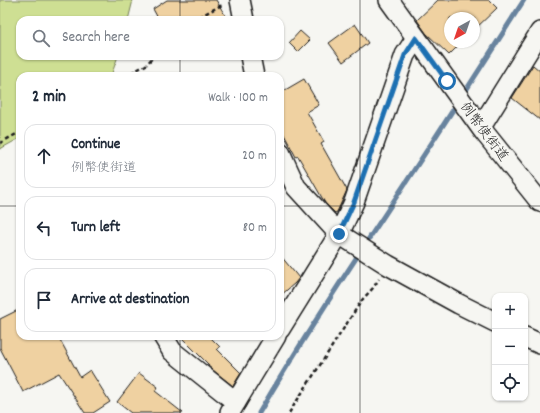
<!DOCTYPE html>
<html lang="en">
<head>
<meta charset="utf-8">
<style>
	body { margin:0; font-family:Dekko,"Klee One",sans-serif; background:#f6f6f7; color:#1f2937 }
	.controls { position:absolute; right:12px; bottom:12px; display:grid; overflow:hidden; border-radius:8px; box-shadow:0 1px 3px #0004 }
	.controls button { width:36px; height:36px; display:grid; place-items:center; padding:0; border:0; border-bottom:1px solid #e0e1e3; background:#fff; color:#1f2937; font:20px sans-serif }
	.compass { position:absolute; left:444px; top:12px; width:36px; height:36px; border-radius:50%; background:#fff; box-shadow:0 1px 3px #0004; rotate:220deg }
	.stop { position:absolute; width:12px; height:12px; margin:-9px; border:3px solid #1f6fb2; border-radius:50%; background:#fff }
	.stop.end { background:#1f6fb2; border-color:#fff; box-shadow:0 1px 4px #0008 }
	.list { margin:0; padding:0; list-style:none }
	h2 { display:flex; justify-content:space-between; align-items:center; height:52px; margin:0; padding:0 16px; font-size:17px }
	h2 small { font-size:13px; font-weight:400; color:#747a83 }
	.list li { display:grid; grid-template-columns:26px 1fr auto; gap:12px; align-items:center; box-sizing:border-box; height:64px; margin:0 8px 8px; padding:0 8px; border:1px solid #e0e1e3; border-radius:12px }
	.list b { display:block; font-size:15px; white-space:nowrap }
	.list p { margin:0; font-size:13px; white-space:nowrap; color:#747a83 }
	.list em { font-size:13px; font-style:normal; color:#747a83 }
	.icon { flex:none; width:22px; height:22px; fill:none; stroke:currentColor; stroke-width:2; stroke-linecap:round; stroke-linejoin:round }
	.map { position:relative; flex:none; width:540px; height:413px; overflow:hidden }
	.search { position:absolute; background:#fff; box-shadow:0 1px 3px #0004; left:16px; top:16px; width:268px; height:44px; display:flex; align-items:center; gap:10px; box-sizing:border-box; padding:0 14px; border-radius:12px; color:#747a83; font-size:15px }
	.panel { position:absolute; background:#fff; box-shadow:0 1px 3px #0004; left:16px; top:72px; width:268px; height:268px; border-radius:12px }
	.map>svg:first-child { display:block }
	.green { fill:#cedf93; stroke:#757e58 }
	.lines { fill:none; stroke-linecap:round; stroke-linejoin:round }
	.stream { stroke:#67839e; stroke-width:5 }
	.building { fill:#efd1a1; stroke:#1c1c1c }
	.minor-casing { stroke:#1c1c1c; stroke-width:22 }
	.path { stroke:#1c1c1c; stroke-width:2.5; stroke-dasharray:4 3; stroke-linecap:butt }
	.minor { stroke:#f6f6f2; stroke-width:19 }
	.route { stroke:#1f6fb2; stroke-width:5 }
	.grid { fill:none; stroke:#1c1c1c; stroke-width:1; stroke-opacity:0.55 }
	.labels { text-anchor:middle; stroke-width:3.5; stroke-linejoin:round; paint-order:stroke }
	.street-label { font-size:14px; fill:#1c1c1c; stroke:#f6f6f2 }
</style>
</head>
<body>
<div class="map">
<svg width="540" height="413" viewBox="0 0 540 413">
	<rect width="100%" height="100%" fill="#f6f6f2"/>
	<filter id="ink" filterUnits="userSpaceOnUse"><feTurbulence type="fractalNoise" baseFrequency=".025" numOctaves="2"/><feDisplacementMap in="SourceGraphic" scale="8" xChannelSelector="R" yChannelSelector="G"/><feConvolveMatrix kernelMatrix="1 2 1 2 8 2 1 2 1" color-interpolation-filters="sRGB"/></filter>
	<g filter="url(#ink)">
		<!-- green -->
		<path class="green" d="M0,0H133L128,20H20V56H118L111,76H20V138L0,149Z"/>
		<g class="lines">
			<!-- stream -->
			<g class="stream">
				<path d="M463,95L524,0"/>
				<path d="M259,413C321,307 392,206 458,102"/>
			</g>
		</g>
		<!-- building -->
		<g class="building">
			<path d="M167,0H216L228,20H159L153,9Z"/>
			<path d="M438,0H489L497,8L474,30V18H450V42H462L449,55L426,33L417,20Z"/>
			<path d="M355,24L368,43L343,62L329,43Z"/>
			<path d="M300,31L310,40L298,52L289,43Z"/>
			<path d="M533,65L540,71V120L512,98Z"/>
			<path d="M304,79L319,105L307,112L324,142L321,144L347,190L337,212L335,213L325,203L298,156L296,157L280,127V93Z"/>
			<path d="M280,255L299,278L295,283L280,296Z"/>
			<path d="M20,309V336H58L80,377L90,370L110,402L93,413H85L59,373L23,392L0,348V319Z"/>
			<path d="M180,336H209L220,347L217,349L241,373L233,386L208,366L209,365Z"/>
			<path d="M139,373L158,387L155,391L183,413H131L117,402Z"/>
		</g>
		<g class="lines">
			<defs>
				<g id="minor">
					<path d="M240,0L244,20"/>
					<path d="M389,0L484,132L540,202"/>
					<path d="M250,56L254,76"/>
					<path d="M481,127L540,32"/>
					<path d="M280,152L296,187L339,234L388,265L459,304L495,322"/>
					<path d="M280,329L339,234L354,202L405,55L416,38"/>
					<path d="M163,336L172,351L236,402"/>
					<path d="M525,337L540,344"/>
					<path d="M230,412L276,336"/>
				</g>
			</defs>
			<!-- minor casing -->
			<use href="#minor" class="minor-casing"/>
			<!-- path -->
			<g class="path">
				<path d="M193,20L220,6L224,5"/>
				<path d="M125,76L146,65L154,56"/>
				<path d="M0,143L20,132"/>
				<path d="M289,413L362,300L373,288L379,279"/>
			</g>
			<!-- minor -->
			<use href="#minor" class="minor"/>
		</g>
	</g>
	<g class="lines" filter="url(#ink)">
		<!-- route -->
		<path class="route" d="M339,234L354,202L405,55L416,38L447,81"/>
	</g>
	<!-- grid -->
	<path class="grid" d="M180,0V20M360,0V413M180,56V76M0,206H20M280,206H540M180,336V413"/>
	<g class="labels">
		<!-- street labels -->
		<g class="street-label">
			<text transform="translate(485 131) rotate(53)" y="5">例幣使街道</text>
		</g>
	</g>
</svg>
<div class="controls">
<button>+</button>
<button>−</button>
<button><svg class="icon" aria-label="locate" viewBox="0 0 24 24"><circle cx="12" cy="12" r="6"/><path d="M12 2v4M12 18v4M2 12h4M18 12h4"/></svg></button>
</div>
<svg class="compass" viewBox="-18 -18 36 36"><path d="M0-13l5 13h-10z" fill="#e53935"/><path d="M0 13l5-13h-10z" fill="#747a83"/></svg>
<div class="stop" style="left:447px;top:81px"></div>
<div class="stop end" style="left:339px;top:234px"></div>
<div class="search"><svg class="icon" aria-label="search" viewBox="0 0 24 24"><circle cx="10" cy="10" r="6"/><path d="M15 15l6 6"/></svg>Search here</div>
<section class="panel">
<h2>2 min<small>Walk · 100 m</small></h2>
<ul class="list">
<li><svg class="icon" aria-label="ahead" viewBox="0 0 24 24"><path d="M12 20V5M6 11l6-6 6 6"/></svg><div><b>Continue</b><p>例幣使街道</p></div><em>20 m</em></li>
<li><svg class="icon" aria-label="left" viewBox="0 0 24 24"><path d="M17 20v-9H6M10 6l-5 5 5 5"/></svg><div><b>Turn left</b></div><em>80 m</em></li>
<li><svg class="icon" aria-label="arrive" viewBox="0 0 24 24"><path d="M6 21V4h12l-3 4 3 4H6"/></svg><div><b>Arrive at destination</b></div></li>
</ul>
</section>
</div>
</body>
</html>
